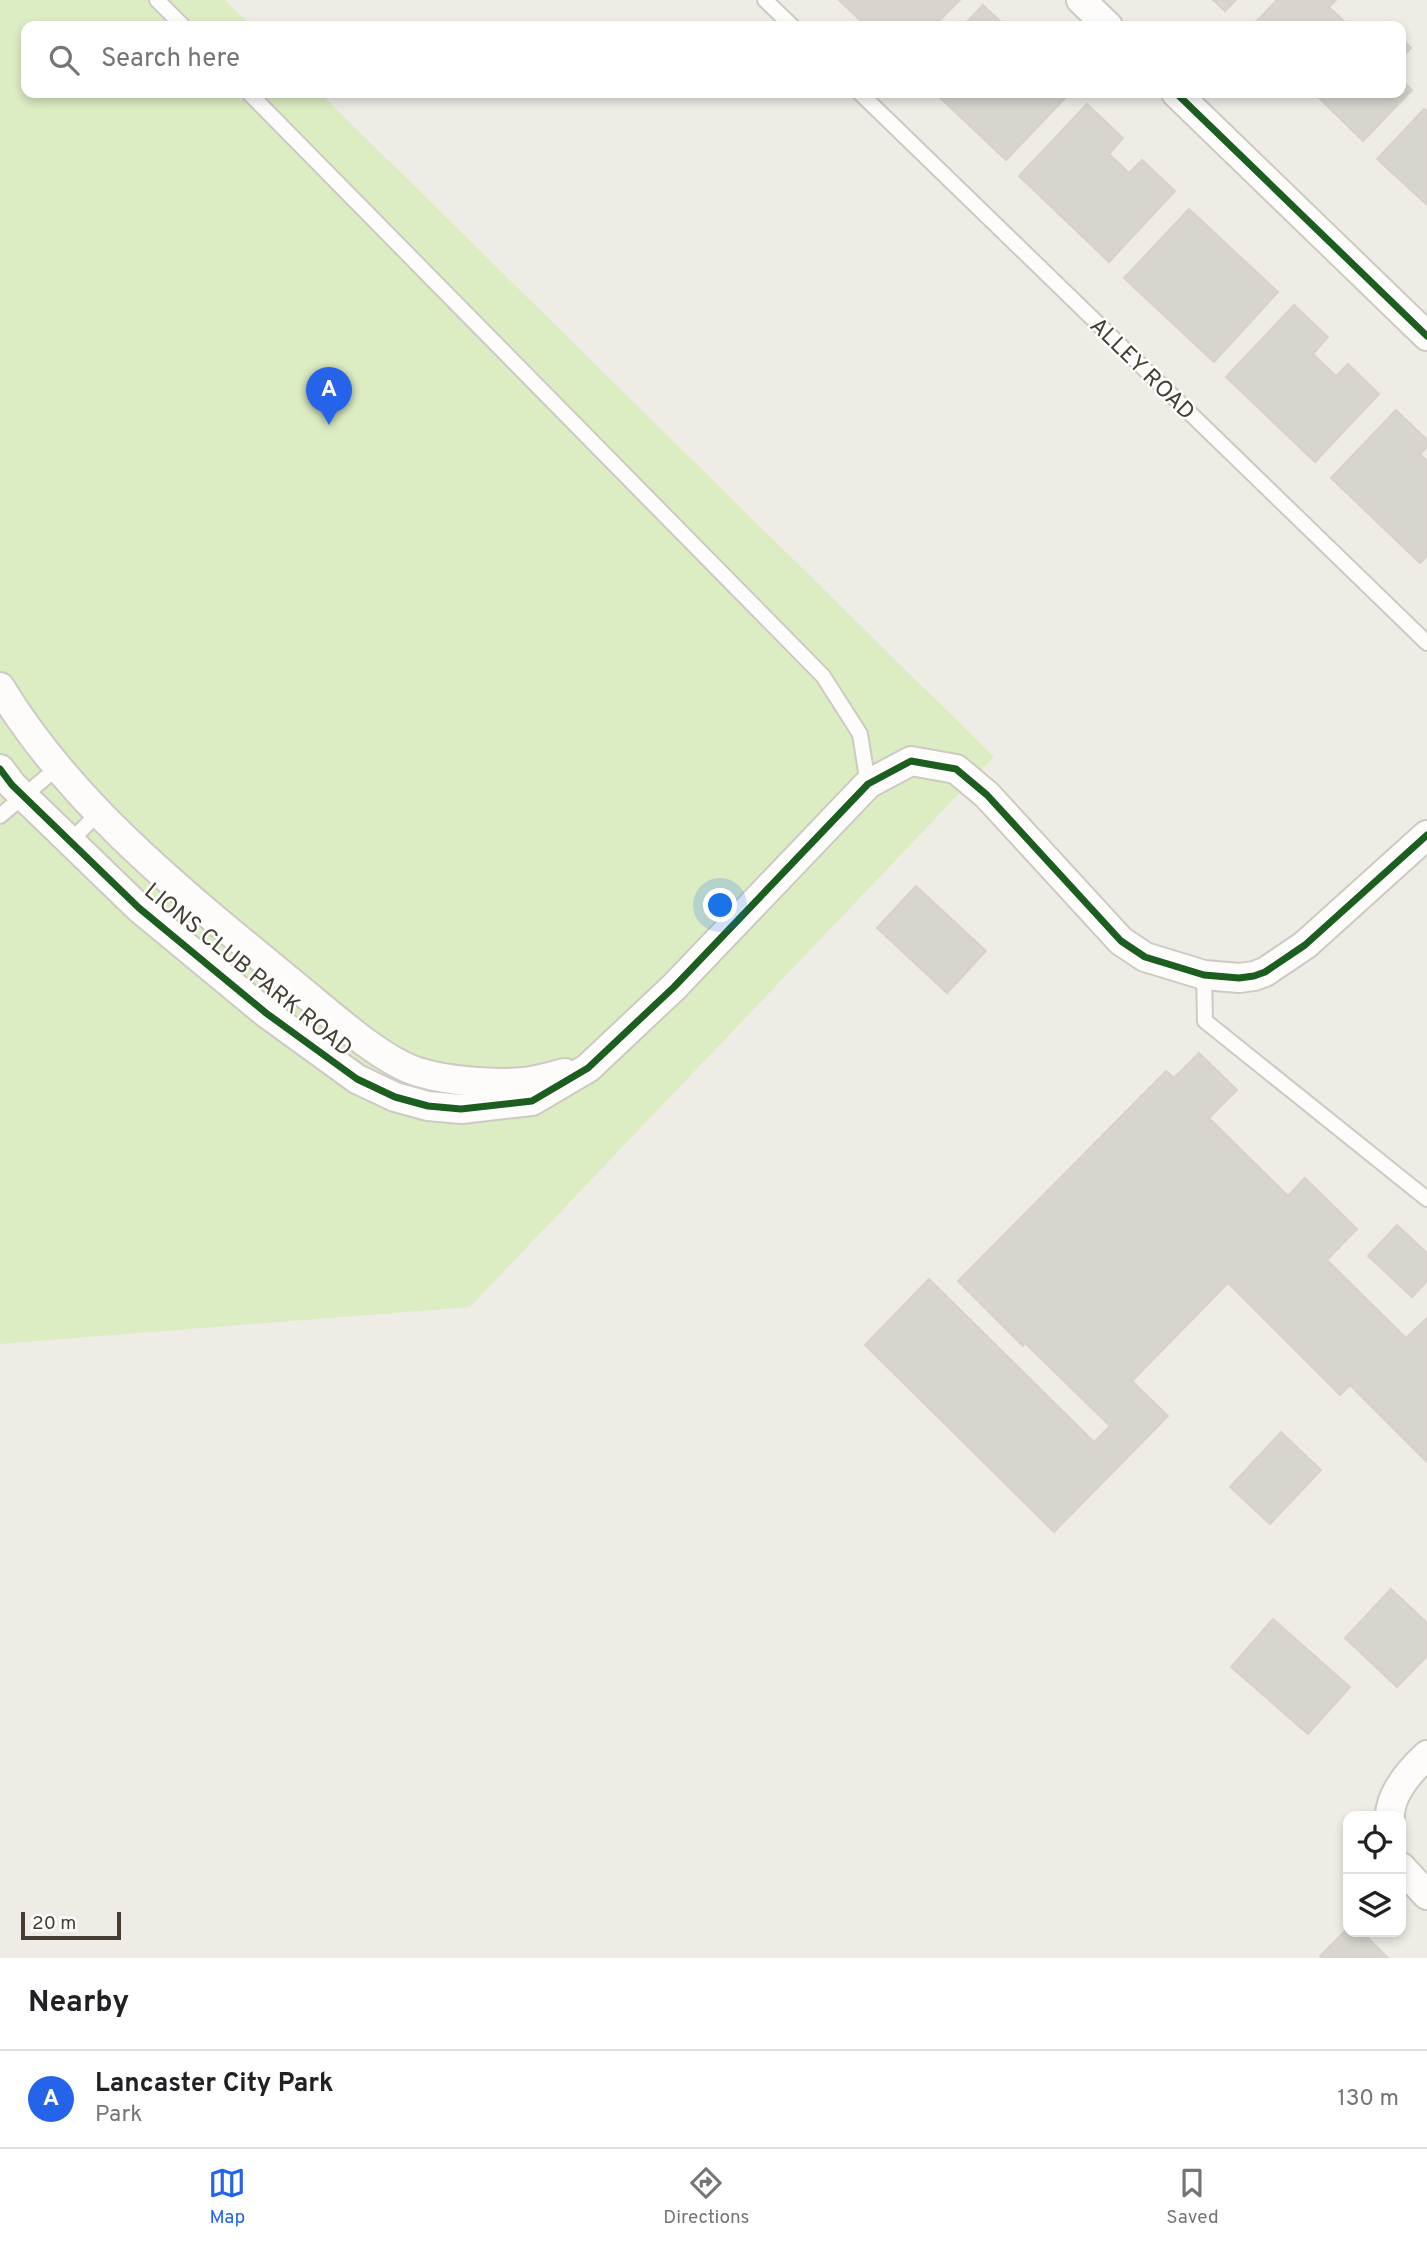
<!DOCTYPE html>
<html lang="en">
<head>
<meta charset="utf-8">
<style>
	body { margin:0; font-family:Overpass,sans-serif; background:#f2f2f2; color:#202124 }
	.controls { position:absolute; right:21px; bottom:21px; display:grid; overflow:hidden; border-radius:14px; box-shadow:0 4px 10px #0003 }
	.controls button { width:63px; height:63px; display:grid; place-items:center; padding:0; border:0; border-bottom:2px solid #e0e0e0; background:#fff; color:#202124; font:35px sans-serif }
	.scale { position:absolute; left:21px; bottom:18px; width:100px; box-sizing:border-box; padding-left:7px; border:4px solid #453d32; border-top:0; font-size:19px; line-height:24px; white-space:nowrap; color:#453d32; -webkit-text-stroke:5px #fff; paint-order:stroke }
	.you { position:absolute; left:721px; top:906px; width:24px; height:24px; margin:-18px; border:5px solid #fff; border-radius:50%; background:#1a73e8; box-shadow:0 0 0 10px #1a73e833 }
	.badge { display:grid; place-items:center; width:46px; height:46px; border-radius:50%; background:#2563eb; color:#fff; font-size:23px; font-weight:700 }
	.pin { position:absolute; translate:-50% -58px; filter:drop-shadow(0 2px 4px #0008) }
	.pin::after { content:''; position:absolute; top:37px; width:24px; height:21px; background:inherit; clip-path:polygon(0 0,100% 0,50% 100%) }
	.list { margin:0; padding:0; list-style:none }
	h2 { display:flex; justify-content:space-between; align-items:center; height:91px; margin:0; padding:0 28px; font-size:30px }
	h2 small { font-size:23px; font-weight:400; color:#757577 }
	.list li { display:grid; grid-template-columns:46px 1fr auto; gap:21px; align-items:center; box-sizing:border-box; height:98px; padding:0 28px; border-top:2px solid #e0e0e0 }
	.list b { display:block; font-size:26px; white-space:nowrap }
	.list p { margin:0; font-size:23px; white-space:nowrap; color:#757577 }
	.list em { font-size:23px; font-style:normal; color:#757577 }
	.icon { flex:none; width:38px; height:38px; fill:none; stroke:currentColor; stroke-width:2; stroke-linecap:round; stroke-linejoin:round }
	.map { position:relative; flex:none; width:1427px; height:1958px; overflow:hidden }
	.search { position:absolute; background:#fff; box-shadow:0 4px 10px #0003; left:21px; right:21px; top:21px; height:77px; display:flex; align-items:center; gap:18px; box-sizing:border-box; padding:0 24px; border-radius:14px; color:#757577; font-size:26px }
	.sheet { height:189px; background:#fff }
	nav { display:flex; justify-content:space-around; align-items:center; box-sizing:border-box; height:98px; border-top:2px solid #e0e0e0; background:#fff; font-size:19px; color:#757577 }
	nav a { display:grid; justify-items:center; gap:4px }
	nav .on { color:#2563eb }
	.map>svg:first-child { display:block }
	.green { fill:#dcecc3 }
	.building { fill:#d8d5ce; stroke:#d7d3cc; stroke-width:2 }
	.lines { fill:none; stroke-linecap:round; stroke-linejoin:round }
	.service-casing { stroke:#cdcac4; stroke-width:18 }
	.minor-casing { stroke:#cdcac4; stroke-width:32 }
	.service { stroke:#fdfcfb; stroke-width:14 }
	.minor { stroke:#fdfcfb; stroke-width:28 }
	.cycleway-casing { stroke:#fff; stroke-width:11 }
	.cycleway { stroke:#1b5e20; stroke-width:7 }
	.labels { text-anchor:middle; stroke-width:5; stroke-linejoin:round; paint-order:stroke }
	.street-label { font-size:23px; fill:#453d32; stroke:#fff }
</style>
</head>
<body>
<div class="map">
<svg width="1427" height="1958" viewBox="0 0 1427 1958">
	<rect width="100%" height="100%" fill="#efece6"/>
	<!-- green -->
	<path class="green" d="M0,0H225L252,26H26V93H320L994,757L470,1307L0,1344Z"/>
	<!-- building -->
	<g class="building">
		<path d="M839,0H960L934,26H866Z"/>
		<path d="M1213,0H1236L1225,11Z"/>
		<path d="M1277,0H1336L1329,7L1349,26H1252Z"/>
		<path d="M983,5L1005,26H963Z"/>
		<path d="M1401,38L1411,48L1401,58Z"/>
		<path d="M1401,79L1412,90L1363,141L1314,93H1401Z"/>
		<path d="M935,93H1070L1006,160Z"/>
		<path d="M1087,104L1123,138L1109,154L1129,173L1142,160L1175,191L1109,262L1019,176Z"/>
		<path d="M1424,109L1427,111V205L1377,159Z"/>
		<path d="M1189,209L1278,292L1214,362L1124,278Z"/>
		<path d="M1294,305L1328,337L1313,354L1336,376L1348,364L1379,394L1315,462L1226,377Z"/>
		<path d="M1396,410L1427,440V447L1420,454L1427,461V556L1420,563L1331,478Z"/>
		<path d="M916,886L986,951L947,993L877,928Z"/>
		<path d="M1199,1053L1237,1090L1209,1118L1288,1196L1305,1178L1357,1229L1327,1260L1406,1338L1427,1318V1462L1350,1385L1340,1395L1228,1283L1132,1381L1168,1416L1054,1532L865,1345L929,1279L1094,1442L1110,1426L1025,1343L1023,1346L958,1281L1166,1071L1174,1078Z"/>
		<path d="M1397,1225L1427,1253V1281L1412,1297L1368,1256Z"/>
		<path d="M1281,1432L1321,1470L1270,1524L1230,1487Z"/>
		<path d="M1391,1589L1427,1623V1656L1397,1687L1345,1638Z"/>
		<path d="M1273,1619L1350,1687L1308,1734L1231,1667Z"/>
		<path d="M1348,1928V1932H1362L1388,1958H1321L1320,1956Z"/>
	</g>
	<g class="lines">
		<defs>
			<g id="service">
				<path d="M157,0L183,26"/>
				<path d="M765,0L792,26"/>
				<path d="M249,93L823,676L860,734L868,784"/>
				<path d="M860,93L1427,643"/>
				<path d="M0,816L57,768"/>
				<path d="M70,842L99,812"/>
				<path d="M1204,975L1205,1021L1427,1199"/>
				<path d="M266,1013L293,984"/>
			</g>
			<g id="minor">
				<path d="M1081,0L1108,26"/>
				<path d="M1176,93L1427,336"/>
				<path d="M0,687C73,808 189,898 297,987C329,1013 380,1060 418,1072C448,1081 493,1085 524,1082C537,1081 552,1076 565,1073"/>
				<path d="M0,769L12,785L139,908L266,1013L357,1079L395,1097L428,1106L461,1109L532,1101L588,1068L674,987L868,784L911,761L956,769L987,795L1121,941L1145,957L1204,975L1239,978L1254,976L1265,972L1305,945L1427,835"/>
				<path d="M1390,1816C1390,1793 1411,1770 1427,1755"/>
				<path d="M1401,1867L1427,1895"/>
			</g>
		</defs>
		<!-- service casing -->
		<use href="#service" class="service-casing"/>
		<!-- minor casing -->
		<use href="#minor" class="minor-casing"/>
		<!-- service -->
		<use href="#service" class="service"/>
		<!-- minor -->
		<use href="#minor" class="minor"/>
		<defs>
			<g id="cycleway">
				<path d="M1176,93L1427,336"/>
				<path d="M0,769L12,785L139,908L266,1013L357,1079L395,1097L428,1106L461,1109L532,1101L588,1068L674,987L868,784L911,761L956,769L987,795L1121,941L1145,957L1204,975L1239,978L1254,976L1265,972L1305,945L1427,835"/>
			</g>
		</defs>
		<!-- cycleway casing -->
		<use href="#cycleway" class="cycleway-casing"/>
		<!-- cycleway -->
		<use href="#cycleway" class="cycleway"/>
	</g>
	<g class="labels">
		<!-- street labels -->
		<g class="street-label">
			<text transform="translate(1143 368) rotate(44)" y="8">ALLEY ROAD</text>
			<text transform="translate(249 969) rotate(39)" y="8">LIONS CLUB PARK ROAD</text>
		</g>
	</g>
</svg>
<div class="controls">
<button><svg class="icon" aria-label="locate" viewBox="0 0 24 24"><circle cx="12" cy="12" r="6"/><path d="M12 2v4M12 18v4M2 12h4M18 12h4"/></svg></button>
<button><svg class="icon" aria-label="layers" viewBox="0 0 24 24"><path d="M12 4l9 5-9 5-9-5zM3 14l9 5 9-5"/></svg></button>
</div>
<div class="scale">20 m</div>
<div class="you"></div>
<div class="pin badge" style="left:329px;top:425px">A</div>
<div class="search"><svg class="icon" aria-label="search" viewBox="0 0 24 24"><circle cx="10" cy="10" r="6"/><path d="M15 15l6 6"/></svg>Search here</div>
</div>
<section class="sheet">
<h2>Nearby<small></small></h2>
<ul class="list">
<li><span class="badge">A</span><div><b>Lancaster City Park</b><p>Park</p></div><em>130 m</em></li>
</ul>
</section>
<nav>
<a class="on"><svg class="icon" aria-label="map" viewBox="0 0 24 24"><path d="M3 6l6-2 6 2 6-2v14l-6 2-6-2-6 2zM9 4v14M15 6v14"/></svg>Map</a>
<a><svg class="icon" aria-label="directions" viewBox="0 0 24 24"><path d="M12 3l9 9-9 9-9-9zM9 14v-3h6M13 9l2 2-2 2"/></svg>Directions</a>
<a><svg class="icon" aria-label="saved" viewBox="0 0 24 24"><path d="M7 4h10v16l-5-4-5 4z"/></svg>Saved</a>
</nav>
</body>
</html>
